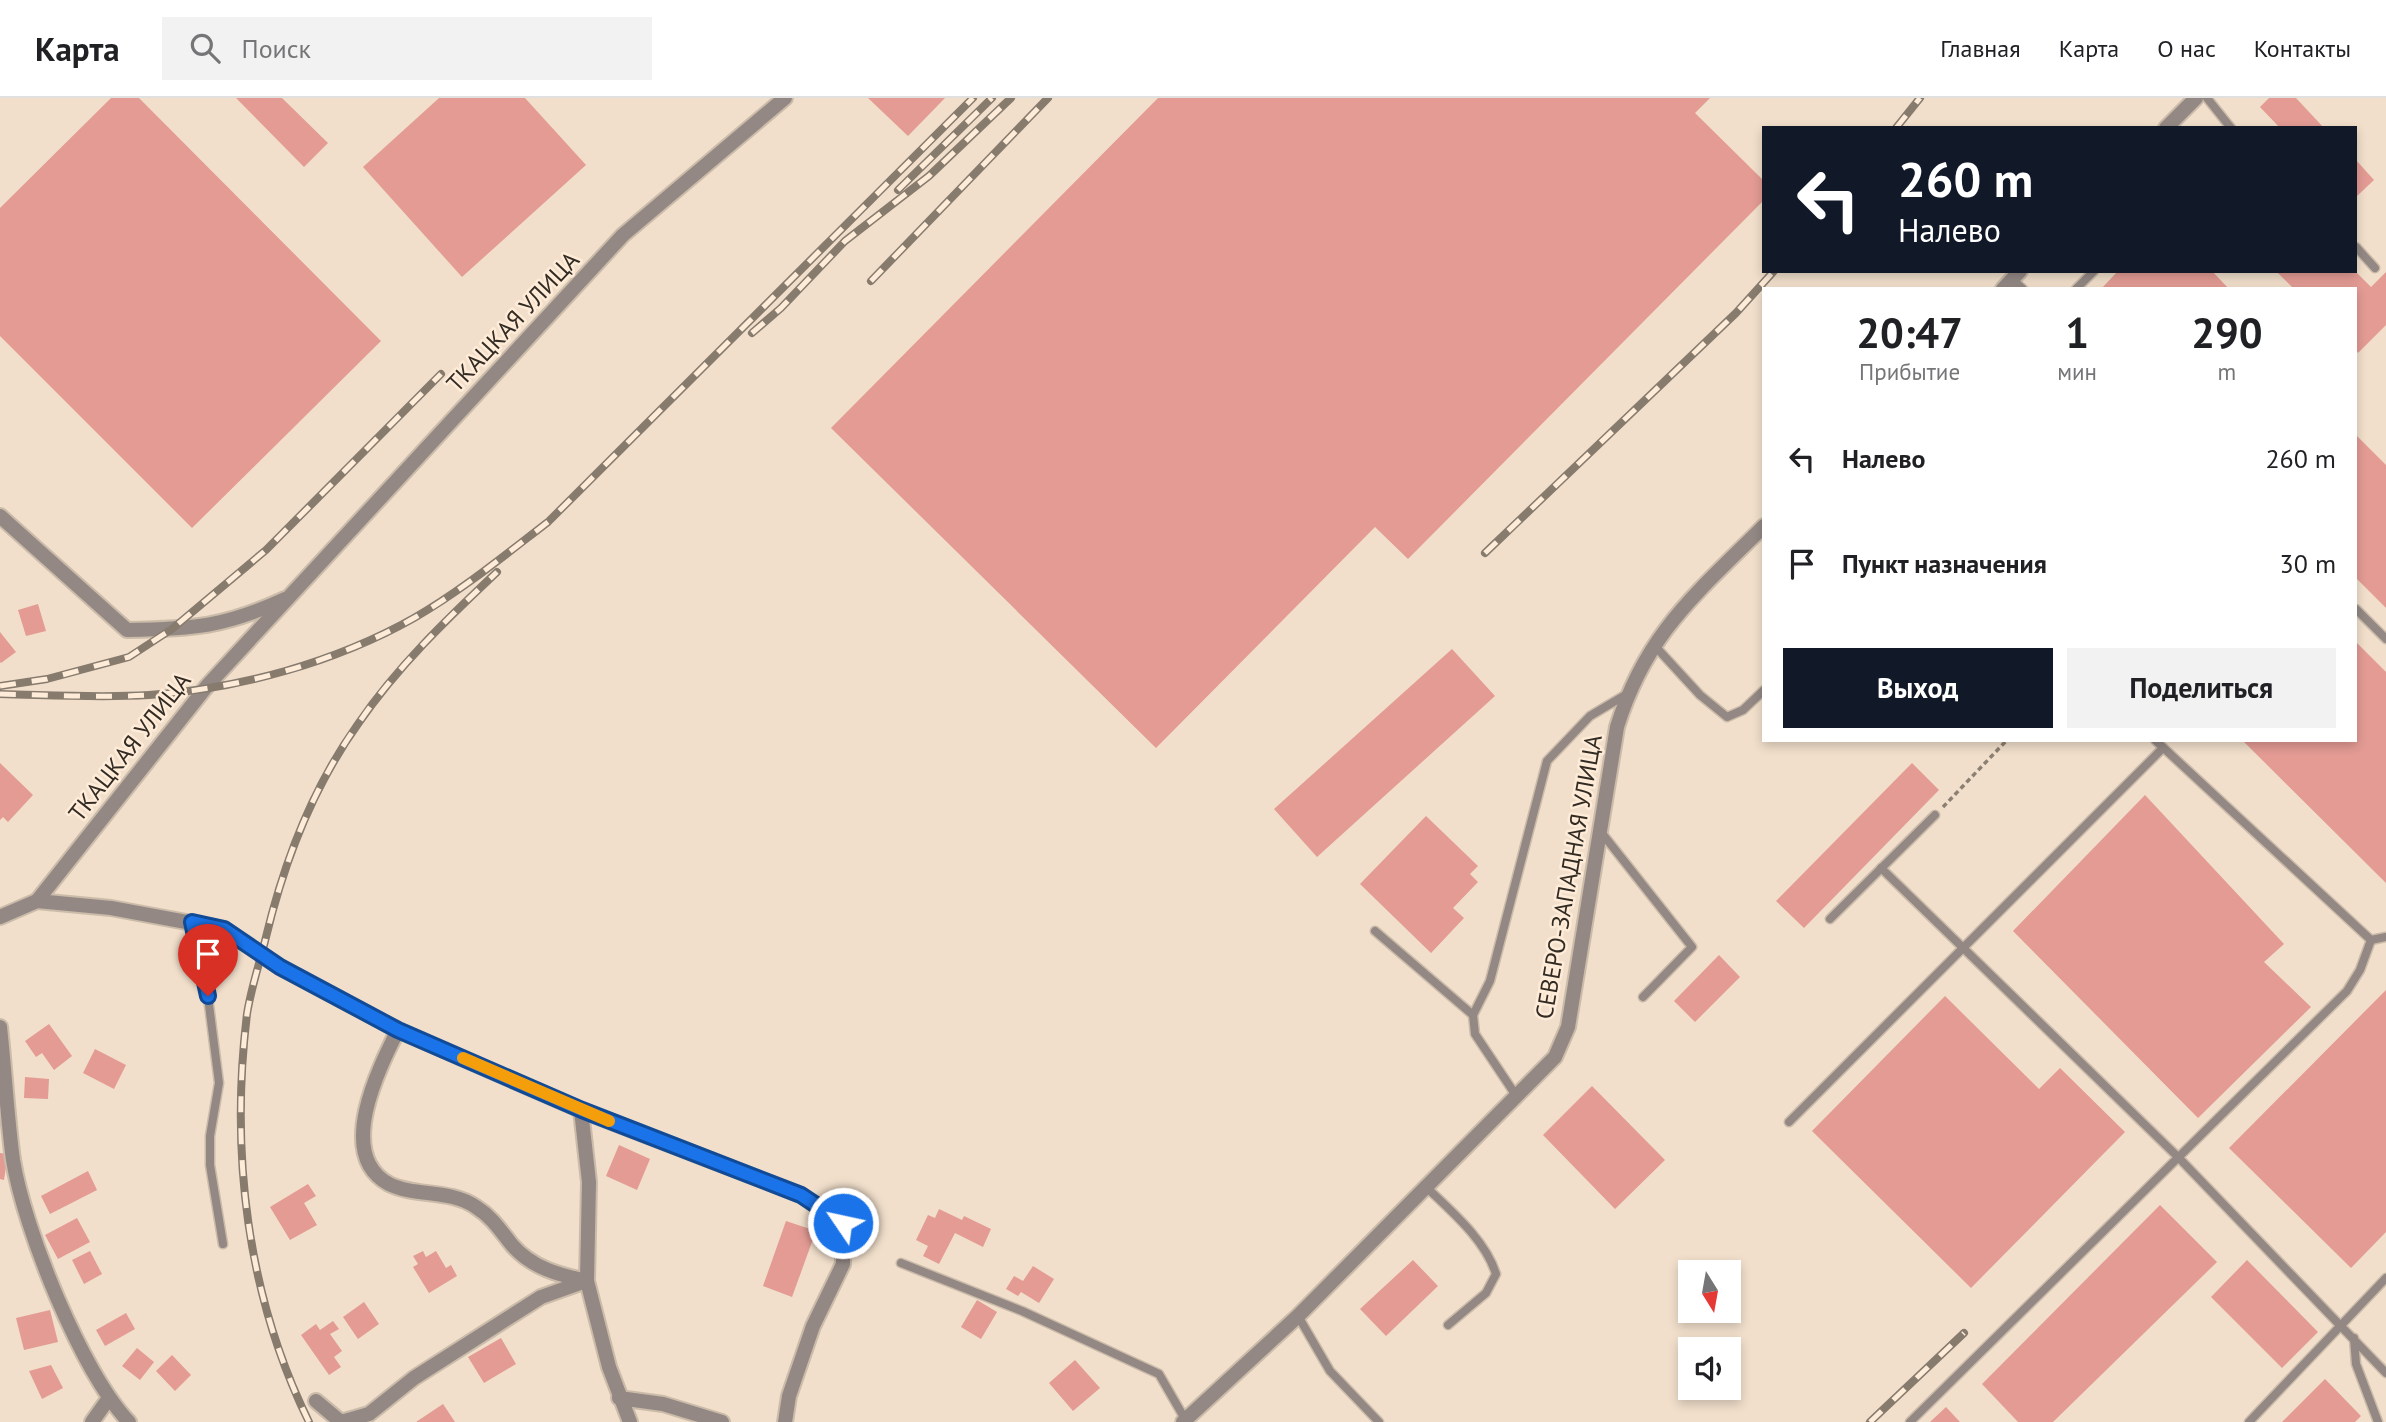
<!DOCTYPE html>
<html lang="ru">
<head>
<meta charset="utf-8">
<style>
  body { margin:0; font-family:"PT Sans",sans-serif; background:#f2f2f2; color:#202124; height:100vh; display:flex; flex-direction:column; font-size:26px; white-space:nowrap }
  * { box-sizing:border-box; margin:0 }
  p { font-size:23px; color:#757577 }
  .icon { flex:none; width:38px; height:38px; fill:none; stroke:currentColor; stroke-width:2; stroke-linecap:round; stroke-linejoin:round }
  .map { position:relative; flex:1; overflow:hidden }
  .panel { position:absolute; left:1762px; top:189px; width:595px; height:455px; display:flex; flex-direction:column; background:#fff; border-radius:0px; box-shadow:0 4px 10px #0003 }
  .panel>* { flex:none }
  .top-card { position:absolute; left:1762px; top:28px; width:595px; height:147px; border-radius:0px; box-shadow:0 4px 10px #0003; background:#111827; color:#fff; overflow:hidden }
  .needle { width:46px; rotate:169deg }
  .controls { position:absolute; left:1678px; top:1162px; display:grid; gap:14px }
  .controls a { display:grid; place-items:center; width:63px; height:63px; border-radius:0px; background:#fff; box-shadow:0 4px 10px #0003; font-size:35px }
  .pin { position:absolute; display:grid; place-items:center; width:60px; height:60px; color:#fff; margin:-72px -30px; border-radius:50% 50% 50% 0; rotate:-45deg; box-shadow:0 0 7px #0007 }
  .pin .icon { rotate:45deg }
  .me { position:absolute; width:77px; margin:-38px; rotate:304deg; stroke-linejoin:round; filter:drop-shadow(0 0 5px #0008) }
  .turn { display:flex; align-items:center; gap:24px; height:147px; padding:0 21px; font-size:32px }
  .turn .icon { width:91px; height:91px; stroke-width:2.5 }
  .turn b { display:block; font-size:49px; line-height:60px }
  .eta { display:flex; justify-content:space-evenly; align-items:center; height:119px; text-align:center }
  .eta b { font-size:42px; font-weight:800; line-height:49px }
  .primary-button { display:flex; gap:14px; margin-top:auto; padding:14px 21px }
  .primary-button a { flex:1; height:80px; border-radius:0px; background:#111827; color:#fff; font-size:28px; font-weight:800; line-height:80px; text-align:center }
  .primary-button a+a { background:#f2f2f2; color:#202124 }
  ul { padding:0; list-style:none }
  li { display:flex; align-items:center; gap:21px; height:105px; padding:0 21px }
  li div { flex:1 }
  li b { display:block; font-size:26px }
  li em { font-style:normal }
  header { display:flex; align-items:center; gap:42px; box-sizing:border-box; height:98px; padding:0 35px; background:#fff; border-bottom:2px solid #e0e0e0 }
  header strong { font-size:33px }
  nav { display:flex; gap:38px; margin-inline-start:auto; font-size:24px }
  .search { width:490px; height:63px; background:#f2f2f2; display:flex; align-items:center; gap:18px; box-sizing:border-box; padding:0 24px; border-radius:0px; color:#757577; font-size:26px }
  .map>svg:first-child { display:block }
  .building { fill:#e39b94 }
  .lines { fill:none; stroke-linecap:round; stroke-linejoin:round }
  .lane-casing { stroke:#cbbba9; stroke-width:11 }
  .street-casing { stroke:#cbbba9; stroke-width:18 }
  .path { stroke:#8c8072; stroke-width:3.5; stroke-dasharray:5 3.5; stroke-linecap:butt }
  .lane { stroke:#938884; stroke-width:8 }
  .street { stroke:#938884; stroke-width:14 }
  .rail-casing { stroke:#877b6e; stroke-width:8 }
  .rail { stroke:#feecd8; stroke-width:5; stroke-dasharray:16; stroke-linecap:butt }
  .route-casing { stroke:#114b97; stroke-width:18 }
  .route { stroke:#1a73e8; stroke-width:12 }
  .slow { stroke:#f59e0b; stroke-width:12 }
  .labels { text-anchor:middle; stroke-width:5; stroke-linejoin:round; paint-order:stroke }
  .street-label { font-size:24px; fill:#322b23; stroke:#feecd8 }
</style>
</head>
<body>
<header>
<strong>Карта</strong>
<div class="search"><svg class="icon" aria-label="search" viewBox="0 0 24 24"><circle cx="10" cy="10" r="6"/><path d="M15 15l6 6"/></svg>Поиск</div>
<nav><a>Главная</a><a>Карта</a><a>О нас</a><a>Контакты</a></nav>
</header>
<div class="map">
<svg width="2386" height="1324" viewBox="0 0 2386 1324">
  <rect width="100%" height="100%" fill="#f1dfcb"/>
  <g class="building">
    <polygon points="111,0 139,0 381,243 192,430 0,238 0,110"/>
    <polygon points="236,0 282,0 328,45 304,69"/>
    <polygon points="439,0 525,0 586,67 462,179 363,69"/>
    <polygon points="868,0 945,0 908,38"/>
    <polygon points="1158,0 1710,0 1695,15 1764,83 1764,102 1408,461 1375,429 1156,650 831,330"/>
    <polygon points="2269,0 2296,0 2324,30 2280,30 2260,9"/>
    <polygon points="2356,62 2374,82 2356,99"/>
    <polygon points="2118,173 2212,173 2229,191 2101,191"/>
    <polygon points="2276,173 2355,173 2371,189 2386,174 2386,227 2358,255 2356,252 2356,191 2294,191"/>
    <polygon points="2356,337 2386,367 2386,510 2356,480"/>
    <polygon points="38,506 46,533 26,538 18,512"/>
    <polygon points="0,534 16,554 1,565 0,564"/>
    <polygon points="2356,544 2386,574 2386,785 2242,642 2356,642"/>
    <polygon points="1452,551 1495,598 1317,759 1274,711"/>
    <polygon points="0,665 33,697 8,724 3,719 0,722"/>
    <polygon points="1912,665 1939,692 1804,830 1776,803"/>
    <polygon points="2145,697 2284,846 2264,864 2311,909 2198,1020 2013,833"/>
    <polygon points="1426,718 1478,768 1470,776 1478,784 1453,810 1464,820 1431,855 1360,786"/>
    <polygon points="1719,857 1740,879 1695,924 1674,903"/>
    <polygon points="2386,892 2386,1134 2351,1170 2229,1050"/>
    <polygon points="1945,898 2039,991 2060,970 2125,1034 1971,1190 1812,1033"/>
    <polygon points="49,926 72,958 54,972 42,955 36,959 25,943"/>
    <polygon points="95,951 126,967 114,991 83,975"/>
    <polygon points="25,979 49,981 48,1001 24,1000"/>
    <polygon points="1592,988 1665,1062 1615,1111 1543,1037"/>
    <polygon points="619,1047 650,1061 637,1092 606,1078"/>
    <polygon points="0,1055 8,1056 4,1082 0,1081"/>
    <polygon points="88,1073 97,1092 50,1116 41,1098"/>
    <polygon points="308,1086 316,1098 304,1105 317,1127 290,1142 270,1109"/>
    <polygon points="2160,1107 2217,1164 2053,1324 2018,1324 1982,1286"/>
    <polygon points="939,1111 962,1122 964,1118 991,1131 983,1149 955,1135 939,1166 923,1158 928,1148 916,1142 928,1117 935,1120"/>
    <polygon points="77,1120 90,1144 58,1161 45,1137"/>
    <polygon points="786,1123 816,1133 792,1199 763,1188"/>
    <polygon points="90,1153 102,1176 84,1186 72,1162"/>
    <polygon points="423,1153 426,1159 436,1153 446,1170 451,1167 457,1178 429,1195 413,1169 418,1166 413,1158"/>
    <polygon points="1413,1162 1438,1188 1386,1238 1360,1211"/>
    <polygon points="2247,1162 2318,1234 2282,1270 2211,1199"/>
    <polygon points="1033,1168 1054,1181 1039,1205 1021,1194 1018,1198 1006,1191 1014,1178 1023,1183"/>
    <polygon points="977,1202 997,1214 981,1241 961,1229"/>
    <polygon points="364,1204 379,1226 358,1241 343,1219"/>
    <polygon points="50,1212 58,1244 24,1252 16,1220"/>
    <polygon points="126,1215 135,1231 105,1248 96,1232"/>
    <polygon points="333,1223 339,1231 330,1236 342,1253 334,1259 341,1269 329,1277 301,1237 316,1226 320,1232"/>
    <polygon points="501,1240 516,1266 484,1285 468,1259"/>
    <polygon points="137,1250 154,1264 140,1282 122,1268"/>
    <polygon points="172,1257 191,1277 175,1293 156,1273"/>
    <polygon points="1075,1262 1100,1290 1073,1313 1049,1285"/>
    <polygon points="51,1267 63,1290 42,1301 29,1273"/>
    <polygon points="2325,1281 2361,1318 2355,1324 2282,1324"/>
    <polygon points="443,1306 455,1324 416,1324"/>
    <polygon points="1946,1309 1960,1324 1930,1324"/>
  </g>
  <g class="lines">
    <defs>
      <g id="lane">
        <polyline points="2207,0 2231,30"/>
        <polyline points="2356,149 2375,170"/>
        <polyline points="2012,181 2023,191"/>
        <polyline points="2076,191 2094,173"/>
        <polyline points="2356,511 2386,541"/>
        <polyline points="1654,547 1700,597 1727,619 1743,612 1764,592"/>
        <polyline points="2155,642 2371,842 2386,839"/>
        <polyline points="1601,734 1692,849 1643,899"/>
        <polyline points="1881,770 2178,1059 2386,1275"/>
        <polyline points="1830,821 1935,717"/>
        <polyline points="192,824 208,899 219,985 210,1038 210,1067 223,1146"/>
        <polyline points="1375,833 1473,917"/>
        <polyline points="1515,996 1475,936 1473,917 1490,883 1547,663 1590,618 1627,596"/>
        <polyline points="1789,1024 2163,650"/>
        <path d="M1424,1087C1450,1112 1485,1141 1496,1176L1486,1195L1448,1227"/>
        <polyline points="901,1165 1022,1213 1159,1276 1185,1321"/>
        <polyline points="1298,1218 1330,1273 1379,1324"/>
        <polyline points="2354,1240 2356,1266 2378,1324"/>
        <polyline points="1910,1324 2347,893 2360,872 2371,842"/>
        <polyline points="2249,1324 2386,1180"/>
      </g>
      <g id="street">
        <polyline points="2166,30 2196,0"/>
        <polyline points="2003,191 2020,173"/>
        <path d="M0,418L127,532C194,531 224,529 285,501"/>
        <polyline points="37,803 207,588 623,137 785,0"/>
        <polyline points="0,819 37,803 111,810 224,831 280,869 398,932 581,1012 801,1097 843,1125 843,1166 813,1228 789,1298 785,1324"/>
        <path d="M0,929C5,974 7,1018 13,1062C24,1131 82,1275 129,1324"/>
        <path d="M398,932C379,970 335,1057 389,1086C415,1099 450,1091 476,1109C492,1119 500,1132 512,1147C532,1170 559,1177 587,1183"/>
        <polyline points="581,1012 589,1084 587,1183 609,1269 630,1324"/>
        <polyline points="619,1300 663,1306 722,1324"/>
        <polyline points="316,1303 341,1324"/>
        <polyline points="92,1324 109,1300"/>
        <polyline points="341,1324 369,1316 414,1280 541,1199 586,1183"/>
        <path d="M1183,1324L1298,1218L1555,959L1568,929L1617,629C1646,535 1697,495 1764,428"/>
      </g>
    </defs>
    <use href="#lane" class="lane-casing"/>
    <use href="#street" class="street-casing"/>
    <polyline class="path" points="1943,709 2007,642"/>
    <use href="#lane" class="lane"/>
    <use href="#street" class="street"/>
    <defs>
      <g id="rail">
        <polyline points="1896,30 1920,0"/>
        <polyline points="898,92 992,0"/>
        <polyline points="871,183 1048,0"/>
        <polyline points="752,235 781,210 845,143 929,78 1011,0"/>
        <polyline points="1485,455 1736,215 1774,173"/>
        <polyline points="0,588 47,581 129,559 172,531 266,452 441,276"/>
        <path d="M0,596C49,597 100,600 149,597C239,591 336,564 414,520C461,493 505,457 548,424L973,0"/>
        <path d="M309,1324C247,1198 230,1055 247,916C251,890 260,864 266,839C284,764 313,689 358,626C397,569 447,521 497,474"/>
        <polyline points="1870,1324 1964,1235"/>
      </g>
    </defs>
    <use href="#rail" class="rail-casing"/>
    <use href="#rail" class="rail"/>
  </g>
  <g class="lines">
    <defs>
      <polyline id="route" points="208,898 192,824 224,831 280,869 398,932 582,1012 801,1097 843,1125"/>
    </defs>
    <use href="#route" class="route-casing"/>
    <use href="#route" class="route"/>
    <polyline class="slow" points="463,960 609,1023"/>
  </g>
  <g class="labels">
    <g class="street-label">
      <text transform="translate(513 224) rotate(-47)" y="8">ТКАЦКАЯ УЛИЦА</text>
      <text transform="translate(130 649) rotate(-52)" y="8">ТКАЦКАЯ УЛИЦА</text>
      <text transform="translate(1569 779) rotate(-80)" y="8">СЕВЕРО-ЗАПАДНАЯ УЛИЦА</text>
    </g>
  </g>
</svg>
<div class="controls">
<a><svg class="needle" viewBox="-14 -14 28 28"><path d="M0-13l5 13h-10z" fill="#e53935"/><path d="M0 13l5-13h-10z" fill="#757577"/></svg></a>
<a><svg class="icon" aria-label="sound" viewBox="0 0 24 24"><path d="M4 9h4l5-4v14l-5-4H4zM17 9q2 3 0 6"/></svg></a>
</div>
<div class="pin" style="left:208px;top:898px;background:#d93025"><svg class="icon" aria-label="arrive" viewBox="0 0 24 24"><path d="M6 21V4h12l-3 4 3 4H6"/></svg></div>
<svg class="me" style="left:843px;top:1125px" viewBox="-20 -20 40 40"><circle r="17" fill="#1a73e8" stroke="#fff" stroke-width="3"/><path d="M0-11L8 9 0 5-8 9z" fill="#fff"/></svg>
<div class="top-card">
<div class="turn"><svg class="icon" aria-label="left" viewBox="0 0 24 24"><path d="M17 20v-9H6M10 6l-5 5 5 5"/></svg><div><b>260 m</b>Налево</div></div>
</div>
<section class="panel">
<div class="eta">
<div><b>20:47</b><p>Прибытие</p></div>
<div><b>1</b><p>мин</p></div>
<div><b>290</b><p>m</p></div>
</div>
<ul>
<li><svg class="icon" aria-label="left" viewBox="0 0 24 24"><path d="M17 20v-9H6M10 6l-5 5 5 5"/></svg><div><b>Налево</b></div><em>260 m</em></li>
<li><svg class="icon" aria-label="arrive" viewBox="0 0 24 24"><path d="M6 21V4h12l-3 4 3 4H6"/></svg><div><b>Пункт назначения</b></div><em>30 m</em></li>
</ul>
<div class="primary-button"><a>Выход</a><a>Поделиться</a></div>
</section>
</div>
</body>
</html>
